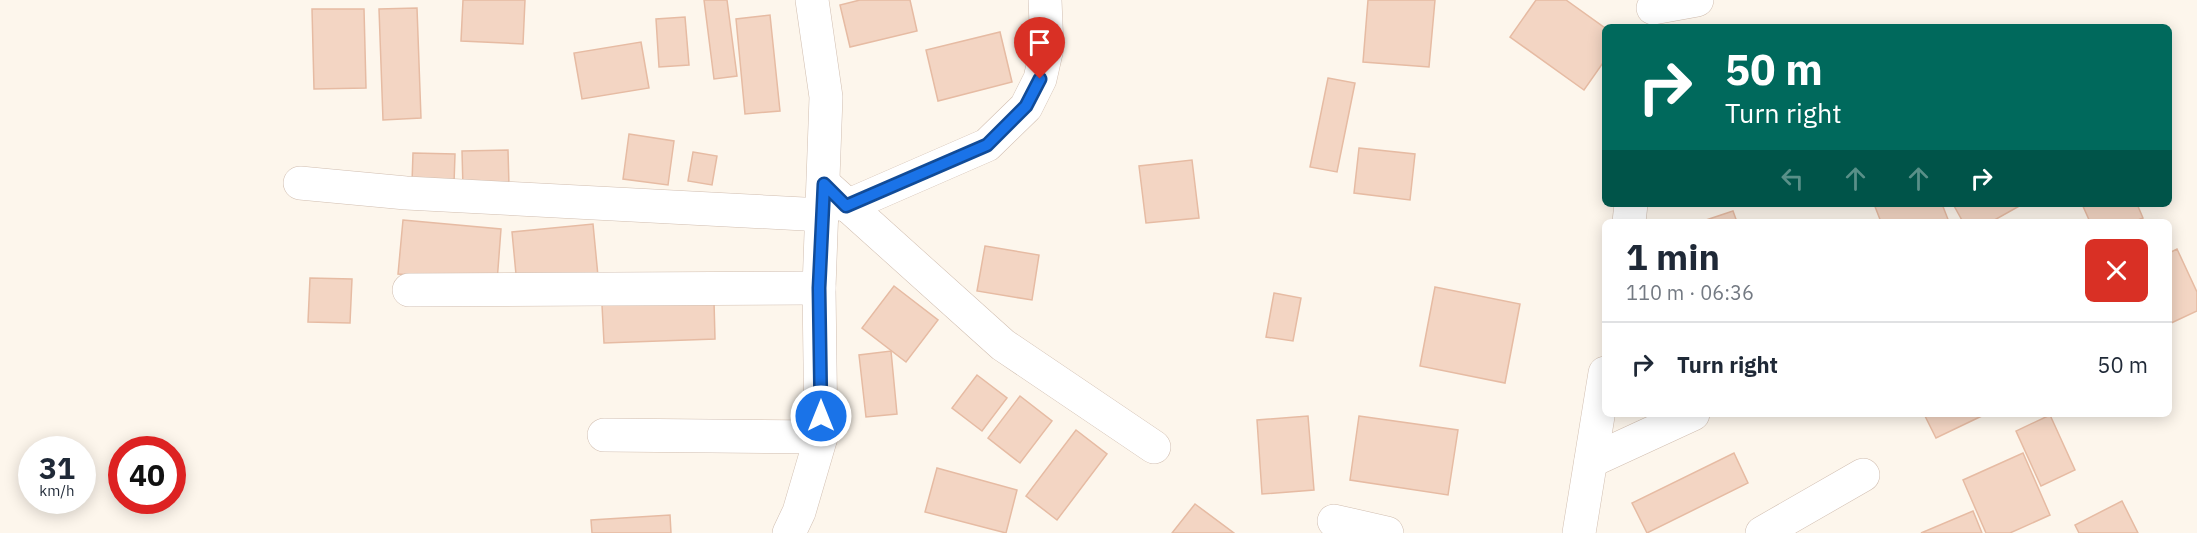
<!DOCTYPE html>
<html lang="en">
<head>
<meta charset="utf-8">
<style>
  body { margin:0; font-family:"IBM Plex Sans",sans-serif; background:#f6f6f7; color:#1f2937; height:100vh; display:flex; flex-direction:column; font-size:22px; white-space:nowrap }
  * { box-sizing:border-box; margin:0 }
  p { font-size:20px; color:#747a83 }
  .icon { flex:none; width:33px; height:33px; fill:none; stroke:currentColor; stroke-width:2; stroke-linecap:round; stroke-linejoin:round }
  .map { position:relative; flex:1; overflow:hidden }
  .side { position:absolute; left:1602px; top:219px; width:570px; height:198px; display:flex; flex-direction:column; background:#fff; border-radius:9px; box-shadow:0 3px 15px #0003 }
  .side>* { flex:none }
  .hud { position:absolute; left:1602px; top:24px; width:570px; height:183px; border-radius:9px; box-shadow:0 3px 15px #0003; background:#00695c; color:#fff; overflow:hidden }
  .speed { position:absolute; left:18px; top:436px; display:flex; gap:12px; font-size:30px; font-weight:700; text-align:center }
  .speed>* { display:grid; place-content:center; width:78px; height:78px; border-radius:50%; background:#fff; box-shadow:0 3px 15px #0003; line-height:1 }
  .speed small { font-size:15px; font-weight:400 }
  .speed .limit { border:9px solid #d22; background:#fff; color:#111 }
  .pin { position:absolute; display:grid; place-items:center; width:51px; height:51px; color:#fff; margin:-62px -26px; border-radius:50% 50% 50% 0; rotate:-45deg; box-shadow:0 0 6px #0007 }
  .pin .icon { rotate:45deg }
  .me { position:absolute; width:66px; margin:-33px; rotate:0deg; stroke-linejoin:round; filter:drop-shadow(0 0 4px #0008) }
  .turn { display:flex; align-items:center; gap:21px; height:126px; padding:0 24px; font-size:27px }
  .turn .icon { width:78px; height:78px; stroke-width:2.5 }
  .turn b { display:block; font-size:42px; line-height:51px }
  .lanes { display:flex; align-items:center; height:57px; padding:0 24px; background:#0003; justify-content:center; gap:30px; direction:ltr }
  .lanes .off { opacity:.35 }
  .round { display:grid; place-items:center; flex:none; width:63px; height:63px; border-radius:9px; background:#f6f6f7 }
  .headline { display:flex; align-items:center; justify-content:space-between; height:102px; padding:0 24px }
  h1 { font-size:36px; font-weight:700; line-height:45px }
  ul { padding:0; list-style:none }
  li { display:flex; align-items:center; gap:18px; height:84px; padding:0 24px; border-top:2px solid #e0e1e3 }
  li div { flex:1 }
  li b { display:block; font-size:22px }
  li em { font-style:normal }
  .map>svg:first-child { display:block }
  .building { fill:#f3d5c3; stroke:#e6bba3; stroke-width:1.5 }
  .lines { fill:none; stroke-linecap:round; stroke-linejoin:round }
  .minor-casing { stroke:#d1beb0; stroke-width:34 }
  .tertiary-casing { stroke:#d1beb0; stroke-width:34 }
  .minor { stroke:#fff; stroke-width:33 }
  .tertiary { stroke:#fff; stroke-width:33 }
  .route-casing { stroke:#114b97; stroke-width:15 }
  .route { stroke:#1a73e8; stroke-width:10 }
</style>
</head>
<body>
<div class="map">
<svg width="2197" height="533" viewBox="0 0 2197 533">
  <rect width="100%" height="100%" fill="#fdf6ec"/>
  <g class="building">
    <polygon points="463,0 525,0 523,44 461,41"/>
    <polygon points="704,0 727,0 737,76 714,79"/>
    <polygon points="860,0 910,0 917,31 850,47 840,5"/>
    <polygon points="1368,0 1435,0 1429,67 1363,62"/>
    <polygon points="1536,0 1566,0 1605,28 1605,60 1584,90 1510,37"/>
    <polygon points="417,8 421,118 383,120 379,9"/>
    <polygon points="312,9 364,9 366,88 314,89"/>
    <polygon points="770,15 780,111 745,114 736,19"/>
    <polygon points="685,17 689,65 659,67 656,19"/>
    <polygon points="1000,32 1012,82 938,101 926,50"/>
    <polygon points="641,42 649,88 582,99 574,53"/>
    <polygon points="1328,78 1355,83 1337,172 1310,167"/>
    <polygon points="629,134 674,141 668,185 623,179"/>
    <polygon points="1359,148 1415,154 1410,200 1354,193"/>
    <polygon points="508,150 509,186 463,188 462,151"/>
    <polygon points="693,152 717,156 712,185 688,181"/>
    <polygon points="413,153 455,154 454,184 412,183"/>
    <polygon points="1192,160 1199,218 1146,223 1139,166"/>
    <polygon points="1874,204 1942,204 1949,222 1881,222"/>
    <polygon points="1953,204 2023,204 1991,222 1963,222"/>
    <polygon points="2082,204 2137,204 2143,218 2133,222 2090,222"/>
    <polygon points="1733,211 1737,222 1700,222"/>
    <polygon points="403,220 501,229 497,282 398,274"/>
    <polygon points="593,224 598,276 517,285 512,232"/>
    <polygon points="985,246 1039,255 1032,300 977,291"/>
    <polygon points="2177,249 2197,292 2197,311 2169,324 2169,253"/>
    <polygon points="310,278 352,279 350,323 308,322"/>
    <polygon points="894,286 938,320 906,362 862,328"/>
    <polygon points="1435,287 1520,304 1505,383 1420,366"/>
    <polygon points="1274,293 1301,298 1293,341 1266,337"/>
    <polygon points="714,301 715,339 604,343 602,305"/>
    <polygon points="891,351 897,414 866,417 859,355"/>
    <polygon points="977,375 1007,398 982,431 952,408"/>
    <polygon points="1020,396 1052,421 1020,463 988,438"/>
    <polygon points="1924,414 1986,414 1936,438"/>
    <polygon points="2050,415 2075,470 2041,486 2016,431"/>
    <polygon points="1308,416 1314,490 1262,494 1257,420"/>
    <polygon points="1359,416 1458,430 1448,495 1350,480"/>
    <polygon points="1076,430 1107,454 1057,520 1026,496"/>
    <polygon points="1734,453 1748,483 1647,533 1632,503"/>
    <polygon points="2023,453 2050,515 2010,533 1986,533 1963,480"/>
    <polygon points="937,468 1017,490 1006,533 925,512"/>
    <polygon points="2122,501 2138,533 2079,533 2075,525"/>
    <polygon points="1195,504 1234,533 1172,533"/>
    <polygon points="1973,511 1982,533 1921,533"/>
    <polygon points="670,515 671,533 592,533 591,520"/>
  </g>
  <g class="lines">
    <defs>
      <g id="minor">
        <polyline points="1653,8 1697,0"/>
        <polyline points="300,183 406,193 823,215"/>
        <polyline points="824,184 1003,345 1154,447"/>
        <polyline points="847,206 987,145 1026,107 1040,79 1047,48 1045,0"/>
        <polyline points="1629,222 1631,204"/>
        <polyline points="409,290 819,288"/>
        <polyline points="604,435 821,437"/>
        <polyline points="1591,461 1693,414"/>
        <polyline points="1334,521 1387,533"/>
        <polyline points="1579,533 1605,373"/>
        <polyline points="1762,533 1863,475"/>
      </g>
      <polyline id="tertiary" points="789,533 799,512 821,437 819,288 826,97 812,0"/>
    </defs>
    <use href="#minor" class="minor-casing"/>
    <use href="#tertiary" class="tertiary-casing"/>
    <use href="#minor" class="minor"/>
    <use href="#tertiary" class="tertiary"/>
  </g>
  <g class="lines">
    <defs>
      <polyline id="route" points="821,416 819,288 824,184 846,206 987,145 1026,106 1040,79"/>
    </defs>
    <use href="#route" class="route-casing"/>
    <use href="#route" class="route"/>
  </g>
</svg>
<div class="speed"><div>31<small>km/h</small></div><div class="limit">40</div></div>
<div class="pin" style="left:1040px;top:79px;background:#d93025"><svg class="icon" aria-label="arrive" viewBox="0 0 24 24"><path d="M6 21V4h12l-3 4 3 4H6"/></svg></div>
<svg class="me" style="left:821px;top:416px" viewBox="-20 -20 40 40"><circle r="17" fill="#1a73e8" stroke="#fff" stroke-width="3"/><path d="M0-11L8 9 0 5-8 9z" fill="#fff"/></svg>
<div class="hud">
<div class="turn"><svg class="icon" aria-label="right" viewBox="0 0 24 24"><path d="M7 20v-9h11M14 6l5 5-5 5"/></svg><div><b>50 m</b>Turn right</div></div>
<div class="lanes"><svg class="icon off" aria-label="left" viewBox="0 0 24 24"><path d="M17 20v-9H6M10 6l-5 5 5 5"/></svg><svg class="icon off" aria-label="ahead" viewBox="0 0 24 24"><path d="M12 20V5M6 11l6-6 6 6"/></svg><svg class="icon off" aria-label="ahead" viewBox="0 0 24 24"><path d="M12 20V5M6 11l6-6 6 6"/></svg><svg class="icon" aria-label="right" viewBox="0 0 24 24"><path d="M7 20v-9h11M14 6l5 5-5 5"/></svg></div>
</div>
<section class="side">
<div class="headline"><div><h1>1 min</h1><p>110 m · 06:36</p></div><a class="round" style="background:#d93025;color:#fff"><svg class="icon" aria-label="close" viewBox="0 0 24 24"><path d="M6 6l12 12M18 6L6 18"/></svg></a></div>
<ul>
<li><svg class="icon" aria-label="right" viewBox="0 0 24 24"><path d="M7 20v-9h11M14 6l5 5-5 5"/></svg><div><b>Turn right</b></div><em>50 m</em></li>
</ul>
</section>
</div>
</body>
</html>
